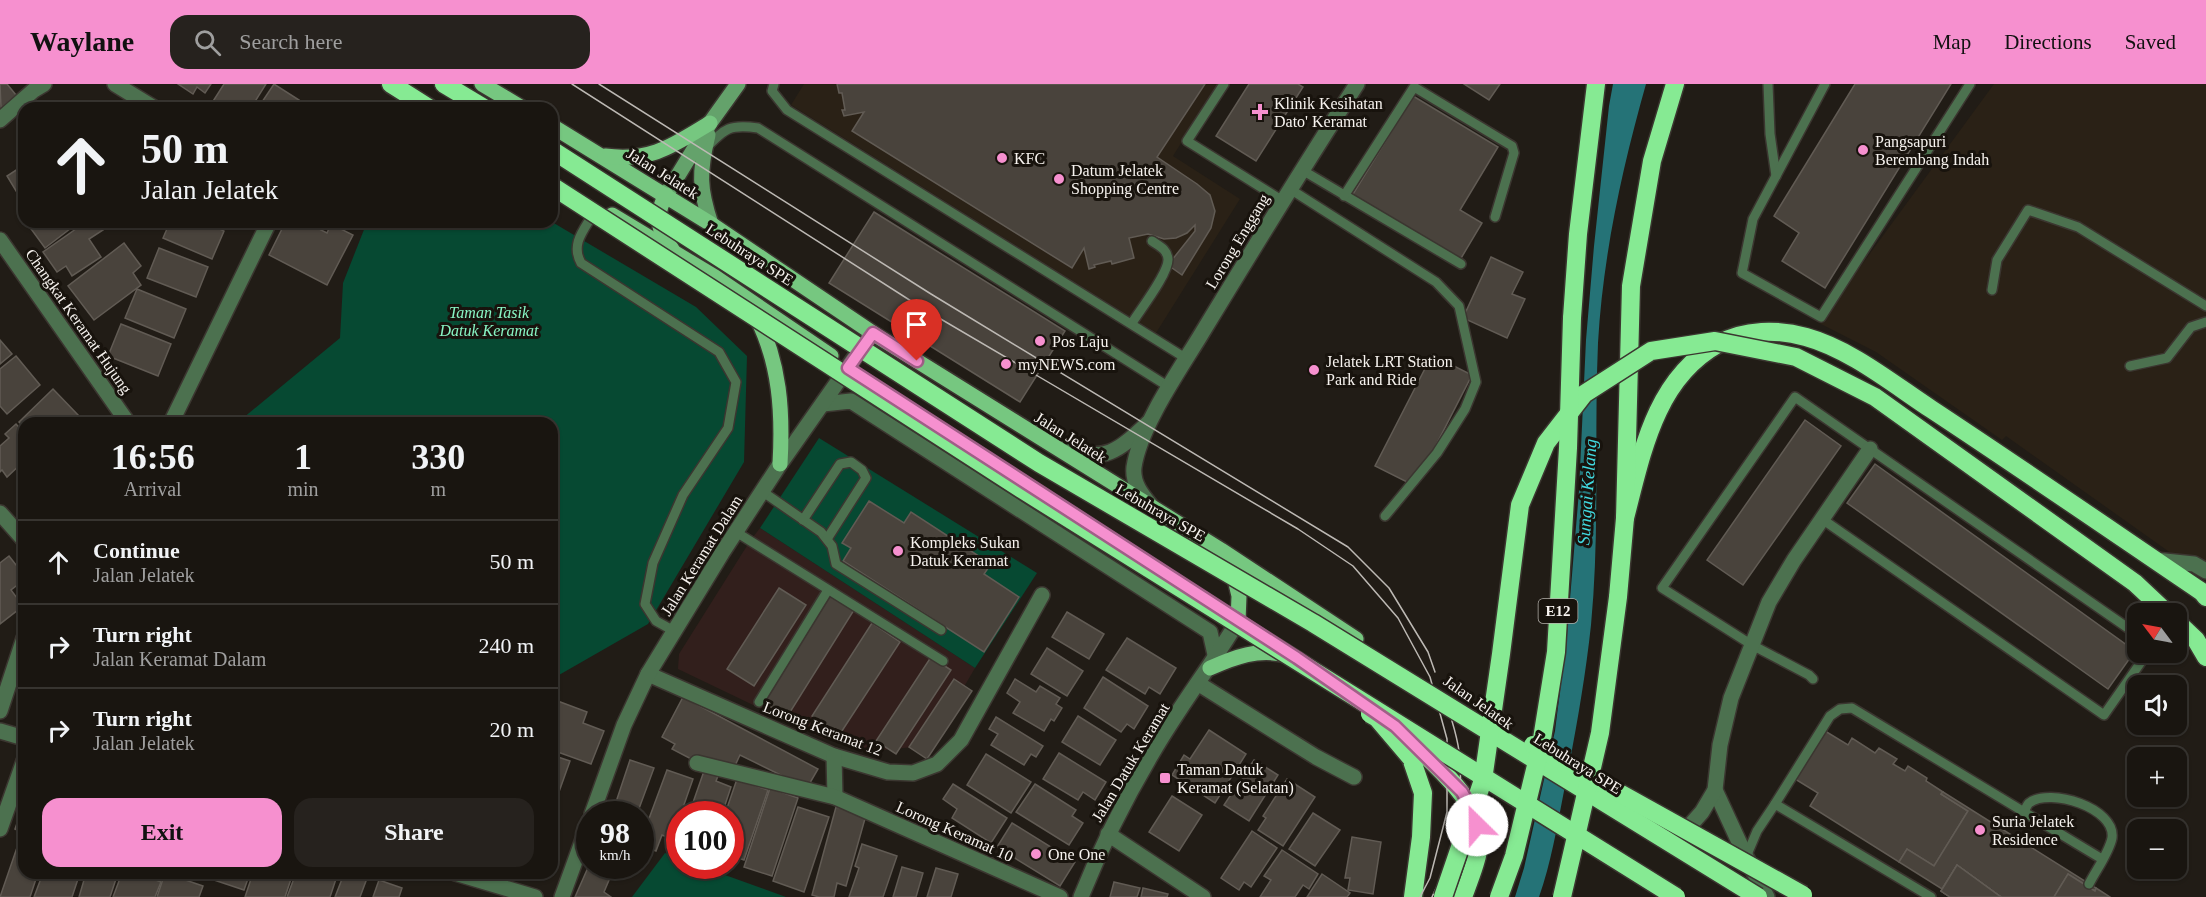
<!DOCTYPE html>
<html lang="en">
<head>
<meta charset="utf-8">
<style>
  body { margin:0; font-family:Georgia,serif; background:#26221e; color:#f1f3f6; height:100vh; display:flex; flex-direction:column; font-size:22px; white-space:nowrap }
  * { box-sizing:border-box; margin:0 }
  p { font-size:20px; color:#9f9f9f }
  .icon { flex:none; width:33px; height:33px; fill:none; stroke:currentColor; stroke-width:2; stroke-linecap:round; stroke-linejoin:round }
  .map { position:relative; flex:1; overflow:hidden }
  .sheet { position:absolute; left:18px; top:333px; width:540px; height:462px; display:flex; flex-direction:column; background:#191510; border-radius:18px; box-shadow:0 2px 4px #0004,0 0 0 2px #373430 }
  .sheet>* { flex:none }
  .guide { position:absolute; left:18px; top:18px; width:540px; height:126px; border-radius:18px; box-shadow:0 2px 4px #0004,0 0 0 2px #373430; background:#191510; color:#f1f3f6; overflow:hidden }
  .needle { width:39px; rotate:302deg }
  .buttons { position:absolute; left:2127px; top:519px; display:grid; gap:12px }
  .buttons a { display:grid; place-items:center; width:60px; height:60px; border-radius:12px; background:#191510; box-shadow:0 2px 4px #0004,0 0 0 2px #373430; font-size:30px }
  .speed { position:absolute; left:576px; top:717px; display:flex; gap:12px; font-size:30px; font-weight:700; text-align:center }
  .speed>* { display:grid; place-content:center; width:78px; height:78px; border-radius:50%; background:#191510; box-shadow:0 2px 4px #0004,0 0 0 2px #373430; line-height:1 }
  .speed small { font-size:15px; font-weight:400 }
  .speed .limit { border:9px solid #d22; background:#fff; color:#111 }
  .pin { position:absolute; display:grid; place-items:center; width:51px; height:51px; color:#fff; margin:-62px -26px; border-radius:50% 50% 50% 0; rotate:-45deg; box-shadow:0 0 6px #0007 }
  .pin .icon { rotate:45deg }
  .me { position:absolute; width:66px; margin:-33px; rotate:337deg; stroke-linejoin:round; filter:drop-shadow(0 0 4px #0008) }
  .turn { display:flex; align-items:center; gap:21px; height:126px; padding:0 24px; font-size:27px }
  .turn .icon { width:78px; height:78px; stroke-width:2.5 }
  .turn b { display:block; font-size:42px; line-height:51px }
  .eta { display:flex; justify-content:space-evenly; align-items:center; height:102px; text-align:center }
  .eta b { font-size:36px; font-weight:600; line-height:42px }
  .primary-button { display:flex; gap:12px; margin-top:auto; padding:12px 24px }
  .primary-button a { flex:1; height:69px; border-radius:18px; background:#f690cf; color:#111; font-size:24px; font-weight:600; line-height:69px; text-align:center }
  .primary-button a+a { background:#26221e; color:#f1f3f6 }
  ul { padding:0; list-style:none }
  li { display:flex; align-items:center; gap:18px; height:84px; padding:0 24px; border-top:2px solid #373430 }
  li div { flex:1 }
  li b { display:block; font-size:22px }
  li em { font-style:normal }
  header { display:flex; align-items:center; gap:36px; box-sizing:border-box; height:84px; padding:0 30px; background:#f690cf; color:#111 }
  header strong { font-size:28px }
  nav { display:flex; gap:33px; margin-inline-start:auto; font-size:21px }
  .search { width:420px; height:54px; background:#26221e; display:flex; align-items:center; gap:15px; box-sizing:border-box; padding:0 21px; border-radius:18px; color:#9f9f9f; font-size:22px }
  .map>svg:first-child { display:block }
  .built { fill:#2a2116 }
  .education { fill:#321f1c }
  .green { fill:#064932 }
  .water { fill:#257377 }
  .building { fill:#49433c; stroke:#615b54; stroke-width:1.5 }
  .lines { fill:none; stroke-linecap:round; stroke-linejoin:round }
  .service-casing { stroke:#3b3630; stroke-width:12 }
  .minor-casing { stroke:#3b3630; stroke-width:18 }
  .tertiary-casing { stroke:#3b3630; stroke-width:18 }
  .secondary-casing { stroke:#3b3630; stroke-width:18 }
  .primary-casing { stroke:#3b3630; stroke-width:18 }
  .motorway-casing { stroke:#3b3630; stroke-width:21 }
  .service { stroke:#4c714f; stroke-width:9 }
  .minor { stroke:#4c714f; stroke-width:15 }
  .tertiary { stroke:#4c714f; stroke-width:15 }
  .secondary { stroke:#64a26b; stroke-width:15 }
  .primary { stroke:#76c780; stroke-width:15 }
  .motorway { stroke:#86ea93; stroke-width:18 }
  .tram { stroke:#bdb9b4; stroke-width:1.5 }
  .motorway-bridge-casing { stroke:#3b3630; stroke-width:21; stroke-linecap:butt }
  .motorway-bridge { stroke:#86ea93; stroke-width:18 }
  .route-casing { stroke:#a05e87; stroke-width:15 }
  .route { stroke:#f690cf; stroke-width:10 }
  .poi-dot { fill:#f690cf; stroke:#18130d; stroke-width:2 }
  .labels { text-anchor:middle; stroke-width:6; stroke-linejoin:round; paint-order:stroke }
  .shield { fill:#18130d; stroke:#b4b0ab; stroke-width:1.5 }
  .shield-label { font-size:15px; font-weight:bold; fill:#f7f3ef }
  .poi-label { font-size:16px; fill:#f7f3ef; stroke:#18130d; text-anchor:start }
  .street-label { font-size:16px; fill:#f7f3ef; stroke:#18130d }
  .park-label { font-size:16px; font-style:italic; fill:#88f5c4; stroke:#18130d }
  .water-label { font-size:18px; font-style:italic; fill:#41d8df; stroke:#18130d }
</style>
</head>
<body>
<header>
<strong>Waylane</strong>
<div class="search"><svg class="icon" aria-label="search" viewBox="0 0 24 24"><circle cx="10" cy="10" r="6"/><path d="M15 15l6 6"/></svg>Search here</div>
<nav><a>Map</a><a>Directions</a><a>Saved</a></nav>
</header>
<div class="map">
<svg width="2206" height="813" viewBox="0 0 2206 813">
  <rect width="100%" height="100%" fill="#211c16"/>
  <g class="built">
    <polygon points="804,0 1218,0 1173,72 1240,115 1156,249 791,21"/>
    <polygon points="1994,0 2206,0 2206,494 2006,352 2002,356 1876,268 1819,239"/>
  </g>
  <polygon class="education" points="760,444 975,584 941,642 913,663 874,667 822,654 678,585 679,570 750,457"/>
  <g class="green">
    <polygon points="367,138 552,138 696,223 747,272 744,378 648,540 552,595 552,339 237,339 340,254 343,199"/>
    <polygon points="819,354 1037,489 975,584 760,444"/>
    <polygon points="665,769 679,774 680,782 700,782 786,813 632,813"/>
  </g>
  <path class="water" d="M1613,0H1646C1622,85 1603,171 1598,259C1594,353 1600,447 1591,541C1585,597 1575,652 1564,707C1557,743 1551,779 1539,813H1515L1524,784L1555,647L1567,551L1579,407L1586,256L1594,162L1609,22Z"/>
  <g class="building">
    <polygon points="0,0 7,0 16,11 1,24"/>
    <polygon points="178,0 211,0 205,9 197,3 193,10"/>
    <polygon points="224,0 266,0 251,24 214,24 210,22"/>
    <polygon points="274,0 299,16 293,24 258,24"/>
    <polygon points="837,0 1205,0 1157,73 1197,100 1210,111 1215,127 1211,144 1182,191 1168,181 1195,147 1195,141 1187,149 1176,154 1164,155 1148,150 1129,154 1134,174 1112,180 1111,177 1094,181 1095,183 1089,185 1084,164 1072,184 852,47 864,28 844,32 842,26 845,26 842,9 839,9"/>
    <polygon points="1249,0 1298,0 1303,3 1256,77 1216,52"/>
    <polygon points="1464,0 1500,0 1489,16"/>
    <polygon points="1855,0 1951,0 1825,204 1782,177 1799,149 1774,132"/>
    <polygon points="1413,12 1498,63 1460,126 1482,139 1457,181 1350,115"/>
    <polygon points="24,81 24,120 7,92"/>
    <polygon points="874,128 1065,247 1020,318 829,199"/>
    <polygon points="26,138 79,138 45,164"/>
    <polygon points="86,138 98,138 103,146 89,155 101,173 72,192 66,182 57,188 43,168"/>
    <polygon points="170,138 205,138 224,147 212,175 163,154"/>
    <polygon points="301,138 305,138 327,149 331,140 353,151 327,201 269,171 285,139 298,145"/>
    <polygon points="124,159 141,182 133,189 141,201 94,236 68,202"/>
    <polygon points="159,164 208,183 196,213 147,194"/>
    <polygon points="1491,173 1523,188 1512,210 1525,215 1507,254 1463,234"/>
    <polygon points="137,205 186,225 174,254 125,234"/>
    <polygon points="121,240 171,260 158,292 108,272"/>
    <polygon points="0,256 12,270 0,280"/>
    <polygon points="1432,271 1472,291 1415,402 1375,382"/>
    <polygon points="16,272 40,301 7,330 0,322 0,285"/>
    <polygon points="53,305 79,332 72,339 24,339 24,343 19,338"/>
    <polygon points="1805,336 1841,362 1743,501 1707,476"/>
    <polygon points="16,340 24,349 24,377 7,393 2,386 0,388 0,362 9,354 5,350"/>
    <polygon points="1875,380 2135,567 2108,605 1847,419"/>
    <polygon points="869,417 904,439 911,428 991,480 984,490 1019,513 984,568 843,477 851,464 842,459"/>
    <polygon points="9,472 24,491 24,496 11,506 23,522 0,540 0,479"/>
    <polygon points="779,504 806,521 754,602 727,585"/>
    <polygon points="825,507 854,526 787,633 758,615"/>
    <polygon points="1067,528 1104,550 1089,575 1052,553"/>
    <polygon points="872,539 900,558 840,650 812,632"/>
    <polygon points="1127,554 1176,584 1160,610 1149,603 1145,610 1106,586"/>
    <polygon points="1047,564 1083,587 1067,612 1031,590"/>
    <polygon points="931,573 951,586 896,670 876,657"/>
    <polygon points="1103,593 1148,622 1134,645 1127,640 1121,648 1084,624"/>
    <polygon points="954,595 972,607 927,675 909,663"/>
    <polygon points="1015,595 1036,608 1040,602 1060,614 1056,620 1062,624 1054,637 1051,635 1044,647 1013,629 1020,618 1007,609"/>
    <polygon points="683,613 818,685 807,704 740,671 733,686 697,678 672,665 675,660 662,653"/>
    <polygon points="555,616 587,628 583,639 604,647 591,680 552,666 552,624"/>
    <polygon points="1078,632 1116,656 1100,681 1062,658"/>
    <polygon points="996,633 1043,662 1036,673 1031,670 1024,681 991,661 998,650 989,645"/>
    <polygon points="1209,646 1246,670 1215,719 1172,691 1184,671 1190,675"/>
    <polygon points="1825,647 1848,661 1852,654 1875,669 1879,664 1897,675 1893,680 1905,687 1908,682 1927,694 1926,697 1943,708 1941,710 1968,727 1934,782 1907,765 1899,778 1810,722 1818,709 1795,695"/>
    <polygon points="1059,669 1106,698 1095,716 1083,708 1078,716 1043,695"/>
    <polygon points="986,670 1031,698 1011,729 967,701"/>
    <polygon points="552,671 570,677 555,719 552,718"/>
    <polygon points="630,676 654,684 637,730 612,730"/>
    <polygon points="1254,676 1278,691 1249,737 1224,721"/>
    <polygon points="667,686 693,695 672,755 662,751 656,767 640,761 640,759"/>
    <polygon points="704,687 718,692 716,697 731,703 722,730 689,730"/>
    <polygon points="737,695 768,706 744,776 730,771 730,730 725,730"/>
    <polygon points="1287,695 1315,713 1283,762 1258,746 1266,734 1263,732"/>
    <polygon points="953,700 1007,734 991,759 952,734 957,725 943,715"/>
    <polygon points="1035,700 1076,726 1072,732 1083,739 1069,761 1016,728"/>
    <polygon points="770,704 798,714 772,792 744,783"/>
    <polygon points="1943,708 2096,804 2095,807 2068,790 2054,813 2001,813 1957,781 1942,805 1899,778 1907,765 1934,782 1968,727 1941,710"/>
    <polygon points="1172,712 1202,731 1179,767 1149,748"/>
    <polygon points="24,719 24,749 15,745"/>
    <polygon points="798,723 829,733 804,808 773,797"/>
    <polygon points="836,723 866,731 846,802 837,799 834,813 819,813 812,811"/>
    <polygon points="1313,729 1340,746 1315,782 1289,765"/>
    <polygon points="1012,739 1075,778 1060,802 997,763"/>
    <polygon points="1252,747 1277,764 1251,803 1244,798 1239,806 1221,794"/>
    <polygon points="22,749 24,749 24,789 38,789 30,813 0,813"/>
    <polygon points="1352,753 1381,758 1373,810 1348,806 1350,794 1345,794"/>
    <polygon points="862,760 897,772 883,813 849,813 859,784 855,782"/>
    <polygon points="1282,766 1318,790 1309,805 1303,801 1295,813 1260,813 1271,796 1264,792"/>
    <polygon points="590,779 590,782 615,782 604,808 611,813 575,813"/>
    <polygon points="1957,781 2001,813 1950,813 1941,807"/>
    <polygon points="1957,781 2001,813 1950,813 1941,807"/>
    <polygon points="1957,781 2001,813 1950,813 1941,807"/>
    <polygon points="902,783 923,789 916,813 893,813"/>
    <polygon points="936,784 958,790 951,813 927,813"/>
    <polygon points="43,789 80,789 72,813 34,813"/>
    <polygon points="86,789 118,789 110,813 79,813"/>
    <polygon points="122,789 137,789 161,798 155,813 113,813"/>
    <polygon points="165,789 203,802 199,813 157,813"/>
    <polygon points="206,789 250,789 244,806 205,793"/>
    <polygon points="253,789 293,789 285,813 245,813"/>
    <polygon points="296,789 338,789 330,813 287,813"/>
    <polygon points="353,789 369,789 360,813 335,813 344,790 352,792"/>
    <polygon points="1322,790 1350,809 1347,813 1307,813"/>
    <polygon points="2068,790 2095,807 2096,804 2110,813 2054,813"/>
    <polygon points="379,796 402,804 399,813 373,813"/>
    <polygon points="1114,798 1140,804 1137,813 1110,813"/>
    <polygon points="1143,804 1168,810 1167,813 1141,813"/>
  </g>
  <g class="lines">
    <defs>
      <g id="service">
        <polyline points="774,0 772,7 787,26 1187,275"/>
        <polyline points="1224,0 1187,57 1283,117"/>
        <polyline points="1768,0 1770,50 1776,92"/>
        <polyline points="1825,0 1753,135 1742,189 1821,233 1970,0"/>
        <path d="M706,64C725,44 730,40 758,44L1169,303"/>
        <polyline points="1302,86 1461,180"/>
        <polyline points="1290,105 1436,198 1459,222 1476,298 1465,325 1437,369 1385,432"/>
        <polyline points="1344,112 1414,3 1512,62 1514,69 1495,133"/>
        <path d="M595,127C585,145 570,159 581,179L719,268L736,298L728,344L683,411L653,479L645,520L656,537L674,547"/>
        <polyline points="1992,206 1997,176 2028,126 2078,143 2206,222"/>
        <path d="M1132,239C1140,226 1169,189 1168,175C1167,165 1159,162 1152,157"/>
        <polyline points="2130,282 2167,274 2191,243 2206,238"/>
        <polyline points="763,408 821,448 832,462 836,480 941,546"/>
        <polyline points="1822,435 2104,631 2148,568"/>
        <polyline points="803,436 840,380 851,378 862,386 866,394 827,455"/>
        <polyline points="736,448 943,577"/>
        <polyline points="1813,595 1809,591 1752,561 1662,504 1795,313 2138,551"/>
        <polyline points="759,618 828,506"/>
        <polyline points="1775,720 1830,632 1840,625 1852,624 2102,775"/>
        <path d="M2024,727C2026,724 2027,721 2029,719C2050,703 2116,724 2112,754C2109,769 2096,786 2089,800"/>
        <polyline points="1746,773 1757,747 1775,720 1931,813"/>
      </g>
      <g id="minor">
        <polyline points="115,0 154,24"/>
        <polyline points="0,36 34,6 44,0"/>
        <polyline points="0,156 128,339"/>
        <polyline points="171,339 269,138"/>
        <path d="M1064,365C1106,379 1118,367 1148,339"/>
        <path d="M1152,423C1142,411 1132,399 1134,383C1140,342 1181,284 1202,249C1253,165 1304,82 1357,0"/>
        <polyline points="0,429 24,456"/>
        <polyline points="2155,476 2194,480 2206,487"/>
        <polyline points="648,590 834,672 888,688 913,689 937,680 961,656 1042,511"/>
        <polyline points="1199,600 1316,673 1354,693"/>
        <polyline points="0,627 24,554"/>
        <polyline points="0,647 24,654"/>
        <polyline points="834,672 835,713"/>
        <polyline points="697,679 835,713 1060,813"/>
        <polyline points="1715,706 1746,773 1767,813"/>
        <polyline points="0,745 24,677"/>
        <polyline points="1108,750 1203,813"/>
        <polyline points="1679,754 1702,728 1715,706 1720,661 1731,614 1769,518 1794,476 1870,365"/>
        <polyline points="455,789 535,813"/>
      </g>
      <g id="tertiary">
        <polyline points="823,320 851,317 1210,548 1216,575"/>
        <polyline points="592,730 624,641 648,590 722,469 780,380 872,249"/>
        <polyline points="562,813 590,736"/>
        <path d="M1081,813C1101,763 1125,715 1153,668C1179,623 1211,582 1238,537"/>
      </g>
      <g id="secondary">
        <path d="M708,51C699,88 699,104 711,140"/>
        <polyline points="666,111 710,39 738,0"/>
      </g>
      <g id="primary">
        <polyline points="482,0 522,24"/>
        <polyline points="552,42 711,140 877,252 1221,466 1356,555"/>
        <path d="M605,72C651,78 672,62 710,39"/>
        <path d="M666,111C654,132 658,147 672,165"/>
        <polyline points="612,131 715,193 831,272"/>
        <path d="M756,232C780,279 783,328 780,380"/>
        <polyline points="1233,487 1239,512 1238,537"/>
        <path d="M1210,584C1235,573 1258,564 1286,571"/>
      </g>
      <g id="motorway">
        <polyline points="391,0 429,24"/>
        <polyline points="444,0 484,24"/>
        <polyline points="1572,234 1578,150 1596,0"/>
        <path d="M1625,434C1642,369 1655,295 1718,260C1745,245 1778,245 1806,253C1850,265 1893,300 1931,325C2022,385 2112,447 2202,508L2206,513"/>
        <polyline points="1618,513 1625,434 1631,202 1652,77 1675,0"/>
        <polyline points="2176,537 2196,556 2206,573"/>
        <path d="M1395,643C1422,669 1482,715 1480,755C1478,775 1470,794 1463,813"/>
        <polyline points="1411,674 1423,709 1421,753 1413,813"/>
      </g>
    </defs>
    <use href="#service" class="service-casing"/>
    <use href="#minor" class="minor-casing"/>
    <use href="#tertiary" class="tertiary-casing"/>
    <use href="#secondary" class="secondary-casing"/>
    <use href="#primary" class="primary-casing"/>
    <use href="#motorway" class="motorway-casing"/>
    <use href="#service" class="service"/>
    <use href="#minor" class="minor"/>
    <use href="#tertiary" class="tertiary"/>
    <use href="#secondary" class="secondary"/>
    <use href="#primary" class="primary"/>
    <use href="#motorway" class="motorway"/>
    <g class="tram">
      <polyline points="572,0 922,224 1298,445 1353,482 1398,534 1430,593 1447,655 1447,728 1430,794 1420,813"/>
      <polyline points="599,0 931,210 1348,463 1389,504 1428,568 1435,588"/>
      <path d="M1432,813C1452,774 1463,718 1460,675C1458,652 1450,629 1442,608"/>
    </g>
    <defs>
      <g id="motorway-bridge">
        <polyline points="552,66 1039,379 1313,539 1758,813"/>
        <polyline points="552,102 1023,406 1676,813"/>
        <polyline points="1370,630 1377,634 1411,674"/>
        <polyline points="1533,661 1803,811"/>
        <polyline points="1443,813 1483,696 1501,570 1520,421 1546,359 1584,310 1651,267 1715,257 1796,273 1875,313 2135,499 2168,530"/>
        <polyline points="1499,813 1514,772 1541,661 1556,568 1568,364 1572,234"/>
        <polyline points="1562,813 1600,649 1618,513"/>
      </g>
    </defs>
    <use href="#motorway-bridge" class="motorway-bridge-casing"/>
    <use href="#motorway-bridge" class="motorway-bridge"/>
  </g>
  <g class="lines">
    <defs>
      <polyline id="route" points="917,277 873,249 848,284 1297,574 1395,642 1462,708 1474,729 1477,741"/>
    </defs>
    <use href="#route" class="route-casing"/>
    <use href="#route" class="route"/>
  </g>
  <g class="poi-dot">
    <path d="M1257 19h6v6h6v6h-6v6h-6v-6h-6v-6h6z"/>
    <circle cx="1863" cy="66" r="6"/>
    <circle cx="1002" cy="74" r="6"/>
    <circle cx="1059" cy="95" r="6"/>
    <circle cx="1040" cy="257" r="6"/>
    <circle cx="1006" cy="280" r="6"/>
    <circle cx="1314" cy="286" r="6"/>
    <circle cx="898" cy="467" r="6"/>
    <rect x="1159" y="688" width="12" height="12" rx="3"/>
    <circle cx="1980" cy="746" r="6"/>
    <circle cx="1036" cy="770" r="6"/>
  </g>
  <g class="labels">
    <rect class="shield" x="1538.5" y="515" width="39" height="24" rx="4.5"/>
    <g class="shield-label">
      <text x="1558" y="532">E12</text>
    </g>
    <g class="poi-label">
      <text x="1274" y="25">Klinik Kesihatan<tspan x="1274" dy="18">Dato' Keramat</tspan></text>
      <text x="1875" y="63">Pangsapuri<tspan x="1875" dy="18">Berembang Indah</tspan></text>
      <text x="1014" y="80">KFC</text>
      <text x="1071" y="92">Datum Jelatek<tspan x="1071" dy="18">Shopping Centre</tspan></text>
      <text x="1052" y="263">Pos Laju</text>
      <text x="1326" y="283">Jelatek LRT Station<tspan x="1326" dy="18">Park and Ride</tspan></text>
      <text x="1018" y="286">myNEWS.com</text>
      <text x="910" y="464">Kompleks Sukan<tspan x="910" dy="18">Datuk Keramat</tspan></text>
      <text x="1177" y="691">Taman Datuk<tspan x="1177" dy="18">Keramat (Selatan)</tspan></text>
      <text x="1992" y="743">Suria Jelatek<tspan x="1992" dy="18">Residence</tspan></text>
      <text x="1048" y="776">One One</text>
    </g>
    <g class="street-label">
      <text transform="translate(663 89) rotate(32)" y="6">Jalan Jelatek</text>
      <text transform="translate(1237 157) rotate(-59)" y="6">Lorong Enggang</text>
      <text transform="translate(750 170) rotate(33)" y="6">Lebuhraya SPE</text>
      <text transform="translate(79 237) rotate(55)" y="6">Changkat Keramat Hujung</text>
      <text transform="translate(1071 353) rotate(32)" y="6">Jalan Jelatek</text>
      <text transform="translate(1161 428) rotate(30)" y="6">Lebuhraya SPE</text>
      <text transform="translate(701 471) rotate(-58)" y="6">Jalan Keramat Dalam</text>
      <text transform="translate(1479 618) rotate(35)" y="6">Jalan Jelatek</text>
      <text transform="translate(823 644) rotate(21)" y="6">Lorong Keramat 12</text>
      <text transform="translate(1130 678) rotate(-59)" y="6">Jalan Datuk Keramat</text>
      <text transform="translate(1578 679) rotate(32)" y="6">Lebuhraya SPE</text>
      <text transform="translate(955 747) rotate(24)" y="6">Lorong Keramat 10</text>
    </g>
    <g class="park-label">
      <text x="489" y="234">Taman Tasik<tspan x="489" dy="18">Datuk Keramat</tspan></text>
    </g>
    <g class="water-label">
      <text transform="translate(1587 408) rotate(-86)" y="6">Sungai Kelang</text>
    </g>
  </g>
</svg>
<div class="buttons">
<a><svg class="needle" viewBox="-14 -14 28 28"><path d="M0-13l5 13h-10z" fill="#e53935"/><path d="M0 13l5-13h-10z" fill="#9f9f9f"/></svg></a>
<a><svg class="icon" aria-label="sound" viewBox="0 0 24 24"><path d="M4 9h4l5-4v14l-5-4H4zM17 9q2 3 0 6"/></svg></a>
<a>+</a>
<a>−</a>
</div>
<div class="speed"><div>98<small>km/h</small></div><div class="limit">100</div></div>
<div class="pin" style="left:917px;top:277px;background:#d93025"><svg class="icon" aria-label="arrive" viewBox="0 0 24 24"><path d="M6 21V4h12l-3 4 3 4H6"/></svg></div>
<svg class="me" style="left:1477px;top:741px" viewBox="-20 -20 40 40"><circle r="19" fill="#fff"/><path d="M0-13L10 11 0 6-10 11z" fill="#f690cf"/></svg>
<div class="guide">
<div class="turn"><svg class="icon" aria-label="ahead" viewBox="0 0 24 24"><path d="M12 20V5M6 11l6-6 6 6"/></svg><div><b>50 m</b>Jalan Jelatek</div></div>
</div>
<section class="sheet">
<div class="eta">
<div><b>16:56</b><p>Arrival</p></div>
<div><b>1</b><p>min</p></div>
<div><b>330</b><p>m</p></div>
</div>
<ul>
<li><svg class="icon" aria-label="ahead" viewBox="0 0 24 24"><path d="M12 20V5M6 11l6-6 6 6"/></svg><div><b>Continue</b><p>Jalan Jelatek</p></div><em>50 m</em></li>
<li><svg class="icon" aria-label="right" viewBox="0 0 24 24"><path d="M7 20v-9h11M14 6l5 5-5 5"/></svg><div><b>Turn right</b><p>Jalan Keramat Dalam</p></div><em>240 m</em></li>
<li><svg class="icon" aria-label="right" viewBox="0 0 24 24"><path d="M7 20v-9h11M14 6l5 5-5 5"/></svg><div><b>Turn right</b><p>Jalan Jelatek</p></div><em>20 m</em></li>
</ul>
<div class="primary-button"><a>Exit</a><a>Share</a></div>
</section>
</div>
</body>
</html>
